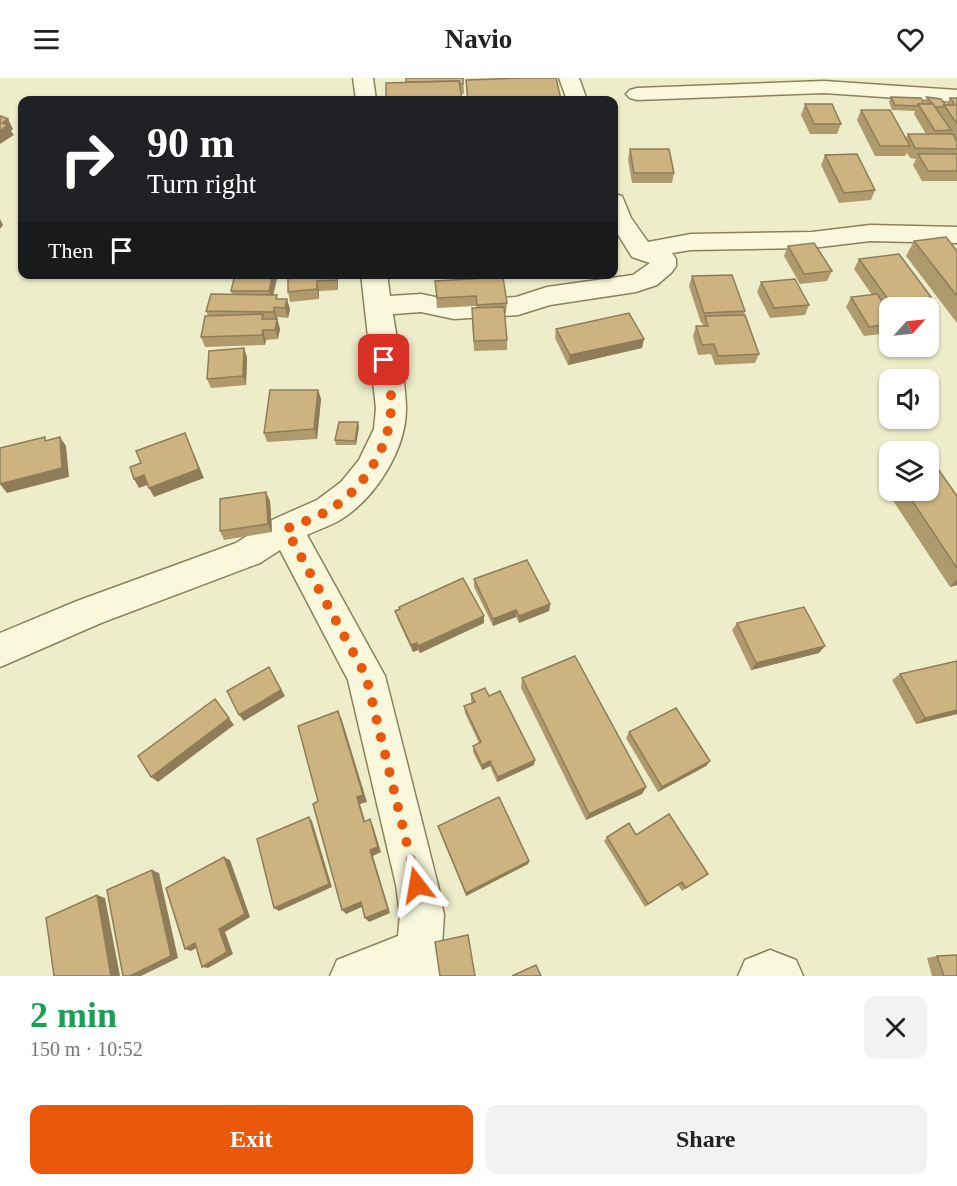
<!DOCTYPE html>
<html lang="en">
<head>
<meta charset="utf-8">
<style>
  body { margin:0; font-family:"Times New Roman",serif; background:#f2f2f2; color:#222; height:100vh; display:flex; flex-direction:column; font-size:22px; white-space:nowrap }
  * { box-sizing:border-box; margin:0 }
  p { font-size:20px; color:#767676 }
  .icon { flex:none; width:33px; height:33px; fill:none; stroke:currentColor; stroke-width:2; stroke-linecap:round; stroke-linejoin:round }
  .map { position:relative; height:898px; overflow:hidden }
  .details { display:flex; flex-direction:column; background:#fff; flex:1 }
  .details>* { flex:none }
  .hud { position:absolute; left:18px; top:18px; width:600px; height:183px; border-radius:12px; box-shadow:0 2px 4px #0004; background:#202124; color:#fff; overflow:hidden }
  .needle { width:39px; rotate:63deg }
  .buttons { position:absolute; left:879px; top:219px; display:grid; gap:12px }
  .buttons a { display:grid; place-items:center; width:60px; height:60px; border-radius:12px; background:#fff; box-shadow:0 2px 4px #0004; font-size:30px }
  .pin { position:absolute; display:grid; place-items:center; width:51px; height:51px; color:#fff; margin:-26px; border-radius:12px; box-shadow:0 3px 9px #0006 }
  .me { position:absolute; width:66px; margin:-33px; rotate:346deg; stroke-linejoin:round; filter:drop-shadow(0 0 4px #0008) }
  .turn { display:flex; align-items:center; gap:21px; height:126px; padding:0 30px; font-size:27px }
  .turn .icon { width:78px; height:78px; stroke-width:2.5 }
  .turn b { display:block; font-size:42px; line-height:51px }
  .then { display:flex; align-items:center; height:57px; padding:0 30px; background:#0003; gap:12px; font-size:22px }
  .round { display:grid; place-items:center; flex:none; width:63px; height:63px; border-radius:12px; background:#f2f2f2 }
  .head { display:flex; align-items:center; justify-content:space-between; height:102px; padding:0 30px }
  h1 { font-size:36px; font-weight:800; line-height:45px; color:#1e9e55 }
  .action { display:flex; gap:12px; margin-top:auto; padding:12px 30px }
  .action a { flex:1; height:69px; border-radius:12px; background:#ea580c; color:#fff; font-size:24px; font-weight:800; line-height:69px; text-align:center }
  .action a+a { background:#f2f2f2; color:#222 }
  header { display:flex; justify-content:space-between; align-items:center; height:78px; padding:0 30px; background:#fff; font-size:27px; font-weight:800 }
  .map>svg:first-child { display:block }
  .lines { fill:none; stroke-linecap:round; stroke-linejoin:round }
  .minor-casing { stroke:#8b815d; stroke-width:3 }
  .minor { fill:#f9f8dc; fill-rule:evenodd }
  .wall { fill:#af9a6d }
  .shaded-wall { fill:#8f7d59 }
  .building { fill:#ccb37f; stroke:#8f7d59; stroke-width:1.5 }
  .route { stroke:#ea580c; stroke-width:10; stroke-dasharray:0 18 }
</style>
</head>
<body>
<header><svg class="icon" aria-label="menu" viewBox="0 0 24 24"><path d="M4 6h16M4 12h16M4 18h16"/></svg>Navio<svg class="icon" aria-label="heart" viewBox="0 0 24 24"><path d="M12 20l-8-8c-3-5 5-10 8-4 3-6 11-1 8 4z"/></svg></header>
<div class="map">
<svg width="957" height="898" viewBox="0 0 957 898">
  <rect width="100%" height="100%" fill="#eeedc9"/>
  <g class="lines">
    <defs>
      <g id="minor">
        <polygon points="353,0 373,0 376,22 356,22"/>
        <polygon points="559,0 579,0 587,22 567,22"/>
        <polygon points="824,3 957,12 957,24 824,15 637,22 630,20 626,16 630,12 637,10"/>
        <path d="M614,116L622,118L631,140L648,164L691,156L812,154L870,147L957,149V165L870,163L812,170L691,172L672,175L676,181V188L672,194L657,207L636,214L550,227L518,237L454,241L421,234L393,236C397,266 406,302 406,331C406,372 375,421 340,442C330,448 317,452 307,457L385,598L438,807L444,837L440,898H330L337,882L398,858L400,837L396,807L348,602L280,472L260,485L101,545L0,589V555L77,523L236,465L274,441L317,422L341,404L359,382L374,351L376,330L361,196H387L390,218L421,216L454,223L516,219L547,209L633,197L650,185L632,179L614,150Z"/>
        <polygon points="770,872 796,882 803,898 738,898 745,882"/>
      </g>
    </defs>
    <use href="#minor" class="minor-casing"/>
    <use href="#minor" class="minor"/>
  </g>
  <g class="wall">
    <polygon points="463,0 464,16 406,4"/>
    <polygon points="466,2 561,21 561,22 467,22"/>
    <polygon points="891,19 924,26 926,26 924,24 927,19 946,27 950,20 957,20 957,103 922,103 913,87 916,81 910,80 907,75 905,78 875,78 857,42 861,32 906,60 908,56 926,56 914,36 915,33 892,32 889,24"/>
    <polygon points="805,26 841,46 837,56 810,56 801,37"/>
    <polygon points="630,71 674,95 672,105 632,105 628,81"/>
    <polygon points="825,77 875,112 871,122 839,125 821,87"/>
    <polygon points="914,163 957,173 957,245 906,178"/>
    <polygon points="788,168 832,193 827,203 800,206 784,178"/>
    <polygon points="859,181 931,219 925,229 890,230 890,233 889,234 890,235 890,255 864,258 846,229 851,219 872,217 854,191"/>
    <polygon points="235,196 276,196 277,200 273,217 290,231 288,240 277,239 280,251 278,261 266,262 265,267 205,269 201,259 208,238 206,233 232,216 231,213"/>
    <polygon points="338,196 338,212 319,213 319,221 290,224 288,214"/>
    <polygon points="692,198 745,233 744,237 759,276 755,285 715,287 711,276 698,277 693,258 696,248 702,248 703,245 701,245 689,208"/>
    <polygon points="435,203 507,225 506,235 505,235 507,262 507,272 474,273 472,240 476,230 476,228 437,230"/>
    <polygon points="761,204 809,227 805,237 770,240 757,214"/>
    <polygon points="556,251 642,270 568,287 555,260"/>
    <polygon points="244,270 247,280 246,307 211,310 207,301"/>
    <polygon points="318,312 321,321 317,361 267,364 264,355"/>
    <polygon points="359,349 356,367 336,367 335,362"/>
    <polygon points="890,408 890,412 928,412 957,418 957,507 950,509 886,412"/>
    <polygon points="270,423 272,454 224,462 220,453"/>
    <polygon points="474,501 550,526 549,533 519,545 516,539 493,548 474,509"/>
    <polygon points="399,529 484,538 484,545 420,575 418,572 413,574 397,540 395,533 399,531"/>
    <polygon points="737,545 819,575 751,592 732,552"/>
    <polygon points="900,596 957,636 916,646 892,602"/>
    <polygon points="522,600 646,709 642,716 586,742 521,610"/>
    <polygon points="471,616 489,618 534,687 497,704 490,688 482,692 473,674 473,668 479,665 465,635 464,628 472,625 471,623"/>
    <polygon points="629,654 710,683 706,688 658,714 626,660"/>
    <polygon points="438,748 529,783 528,786 466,818 439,752"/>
    <polygon points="636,757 708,796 682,813 678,807 645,829 604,763 607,759"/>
    <polygon points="937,878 957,898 932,898 927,880"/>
  </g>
  <g class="shaded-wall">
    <polygon points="8,41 13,51 11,53 14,57 0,66 0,53 2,45"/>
    <polygon points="0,141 3,147 0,151"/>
    <polygon points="273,196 276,196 277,200 272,223 269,213"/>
    <polygon points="336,196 338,196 338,212 337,202"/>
    <polygon points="317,203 319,213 319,221 317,211"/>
    <polygon points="287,221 290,231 288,240 285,230"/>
    <polygon points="274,229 280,251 278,261 275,252 276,244 274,234"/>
    <polygon points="263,252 266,262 265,267 262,257"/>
    <polygon points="644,261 642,270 568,287 570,277"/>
    <polygon points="244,270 247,280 246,307 243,298"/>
    <polygon points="318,312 321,321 317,361 314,351"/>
    <polygon points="358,344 359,349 356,367 355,363"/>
    <polygon points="185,355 204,400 154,419 149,410"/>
    <polygon points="60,359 66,368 69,399 7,415 0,406"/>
    <polygon points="144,397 150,406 139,410 134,401"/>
    <polygon points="266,414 270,423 272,454 268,446"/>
    <polygon points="957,501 957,507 950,509"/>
    <polygon points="550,526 549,533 519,545 519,538"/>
    <polygon points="516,532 516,539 493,548 493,541"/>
    <polygon points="484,538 484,545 420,575 418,568"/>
    <polygon points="417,565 418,572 413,574 411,567"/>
    <polygon points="825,568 819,575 751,592 756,585"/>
    <polygon points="269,589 285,618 244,643 239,637"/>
    <polygon points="215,621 234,647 158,704 151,699"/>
    <polygon points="957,632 957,636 916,646 925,640"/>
    <polygon points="338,633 342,642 367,724 360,726 367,750 364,744 357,719"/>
    <polygon points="535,682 534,687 497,704 498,699"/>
    <polygon points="490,683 490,688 482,692 482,687"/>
    <polygon points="710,683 706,688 658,714 662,709"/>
    <polygon points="646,709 642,716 586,742 589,736"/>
    <polygon points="309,739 312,743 332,809 279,833 274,830"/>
    <polygon points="370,741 373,748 381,774 373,778 390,835 369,844 365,840 370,772"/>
    <polygon points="224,779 230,782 250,839 225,854 233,876 208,890 202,889 219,851"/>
    <polygon points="529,783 528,786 466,818 466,815"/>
    <polygon points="152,792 159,795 178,880 141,898 130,898"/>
    <polygon points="97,817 105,820 120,898 111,898"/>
    <polygon points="361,824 364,828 346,836 342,832"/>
    <polygon points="195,865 201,867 191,873 185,871"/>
  </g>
  <g class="building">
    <polygon points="406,0 463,0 463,6 460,6 459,3 406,4"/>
    <polygon points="521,0 556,0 561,21 518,22 468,22 466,2"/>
    <polygon points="459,3 462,22 386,22 386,5"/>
    <polygon points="891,19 921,20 924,26 918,26 917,28 895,27"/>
    <polygon points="927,19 941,21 946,27 944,27 943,29 935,29"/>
    <polygon points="950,20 957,20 957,46 944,27 955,27"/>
    <polygon points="805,26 832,26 841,46 814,46"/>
    <polygon points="918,26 933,26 951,52 935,53"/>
    <polygon points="861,32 890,32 910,68 880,68"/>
    <polygon points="1,38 8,41 2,45 8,47 0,53 0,39"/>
    <polygon points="908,56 953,56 957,64 957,71 915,70"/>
    <polygon points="630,71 669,71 674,95 634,95"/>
    <polygon points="857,76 875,112 844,115 825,77"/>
    <polygon points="918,76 957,76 957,93 928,93"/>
    <polygon points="946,159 957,173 957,218 914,163"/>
    <polygon points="814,165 832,193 804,196 788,168"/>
    <polygon points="899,176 931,219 890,224 859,181"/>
    <polygon points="235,196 273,196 269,213 231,213"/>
    <polygon points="288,196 336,196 337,202 317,203 317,211 288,214"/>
    <polygon points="732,197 745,233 704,235 692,198"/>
    <polygon points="503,199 507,225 477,227 476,218 437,220 435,203"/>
    <polygon points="795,201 809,227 774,230 761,204"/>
    <polygon points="211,216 277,217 276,221 287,221 285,230 274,229 274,234 206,233"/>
    <polygon points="877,216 890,235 890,246 869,249 851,219"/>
    <polygon points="504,229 507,262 474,263 472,230"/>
    <polygon points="629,235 644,261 570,277 556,251"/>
    <polygon points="263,236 262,241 277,241 275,252 263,252 262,257 201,259 205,238"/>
    <polygon points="745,237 759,276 718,278 714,266 702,267 696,248 708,248 705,238"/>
    <polygon points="244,270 243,298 207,301 209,273"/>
    <polygon points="270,312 318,312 314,351 264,355"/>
    <polygon points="339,344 358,344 355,363 335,362"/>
    <polygon points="185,355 199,391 149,410 144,397 134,401 130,389 141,385 136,373"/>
    <polygon points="45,359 45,363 60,359 62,390 0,406 0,370"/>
    <polygon points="938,391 957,418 957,490 905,412 928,412 928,393"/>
    <polygon points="266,414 268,446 220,453 220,421"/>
    <polygon points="527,482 550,526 519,538 516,532 493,541 474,501"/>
    <polygon points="463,500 484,538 418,568 417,565 411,567 395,533 400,531 399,529"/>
    <polygon points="804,529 825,568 756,585 737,545"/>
    <polygon points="575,578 646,709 589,736 522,600"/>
    <polygon points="957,583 957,632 925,640 900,596"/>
    <polygon points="269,589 281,612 239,637 227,613"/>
    <polygon points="485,610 489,618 500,613 535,682 498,699 490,683 482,687 473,668 481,664 464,628 475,624 471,616"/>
    <polygon points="215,621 229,640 151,699 138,678"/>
    <polygon points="676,630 710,683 662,709 629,654"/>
    <polygon points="338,633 363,717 357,719 364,744 370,741 378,769 370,772 388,831 365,840 361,824 342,832 313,726 318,723 298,648"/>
    <polygon points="499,719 529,783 466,815 438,748"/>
    <polygon points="669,736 708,796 686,810 682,804 648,826 607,759 629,745 636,757"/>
    <polygon points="309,739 329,806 274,830 257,761"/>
    <polygon points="224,779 245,836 219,851 227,874 202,889 195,865 185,871 166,810"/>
    <polygon points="152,792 171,878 130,898 123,898 107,812"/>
    <polygon points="97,817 111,898 54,898 46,840"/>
    <polygon points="468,857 475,898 440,898 435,864"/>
    <polygon points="957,877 957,898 944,898 937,878"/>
    <polygon points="536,887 541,898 512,898"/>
  </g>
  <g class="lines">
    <path class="route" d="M384,282C388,298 392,313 391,328C391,368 363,412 329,432C316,440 300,445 286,451L366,598L417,807"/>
  </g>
</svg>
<div class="buttons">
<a><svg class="needle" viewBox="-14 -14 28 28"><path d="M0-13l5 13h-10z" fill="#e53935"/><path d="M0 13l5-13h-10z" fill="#767676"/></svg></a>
<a><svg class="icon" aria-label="sound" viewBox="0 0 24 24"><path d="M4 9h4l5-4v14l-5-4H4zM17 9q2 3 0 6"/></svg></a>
<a><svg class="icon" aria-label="layers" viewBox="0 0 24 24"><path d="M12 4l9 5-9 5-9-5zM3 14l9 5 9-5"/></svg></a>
</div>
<div class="pin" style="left:384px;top:282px;background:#d93025"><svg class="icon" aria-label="arrive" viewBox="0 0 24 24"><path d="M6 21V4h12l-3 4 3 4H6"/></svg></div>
<svg class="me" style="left:417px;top:807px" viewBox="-20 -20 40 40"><path d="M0-17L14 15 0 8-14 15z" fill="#ea580c" stroke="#fff" stroke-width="4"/></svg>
<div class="hud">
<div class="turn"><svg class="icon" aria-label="right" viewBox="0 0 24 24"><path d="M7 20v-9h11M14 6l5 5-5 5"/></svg><div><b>90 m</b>Turn right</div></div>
<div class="then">Then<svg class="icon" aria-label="arrive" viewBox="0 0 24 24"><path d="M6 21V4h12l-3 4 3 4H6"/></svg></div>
</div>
</div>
<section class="details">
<div class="head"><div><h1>2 min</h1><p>150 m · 10:52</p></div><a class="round"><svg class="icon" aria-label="close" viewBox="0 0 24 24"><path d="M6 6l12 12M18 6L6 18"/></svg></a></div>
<div class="action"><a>Exit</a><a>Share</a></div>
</section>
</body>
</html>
